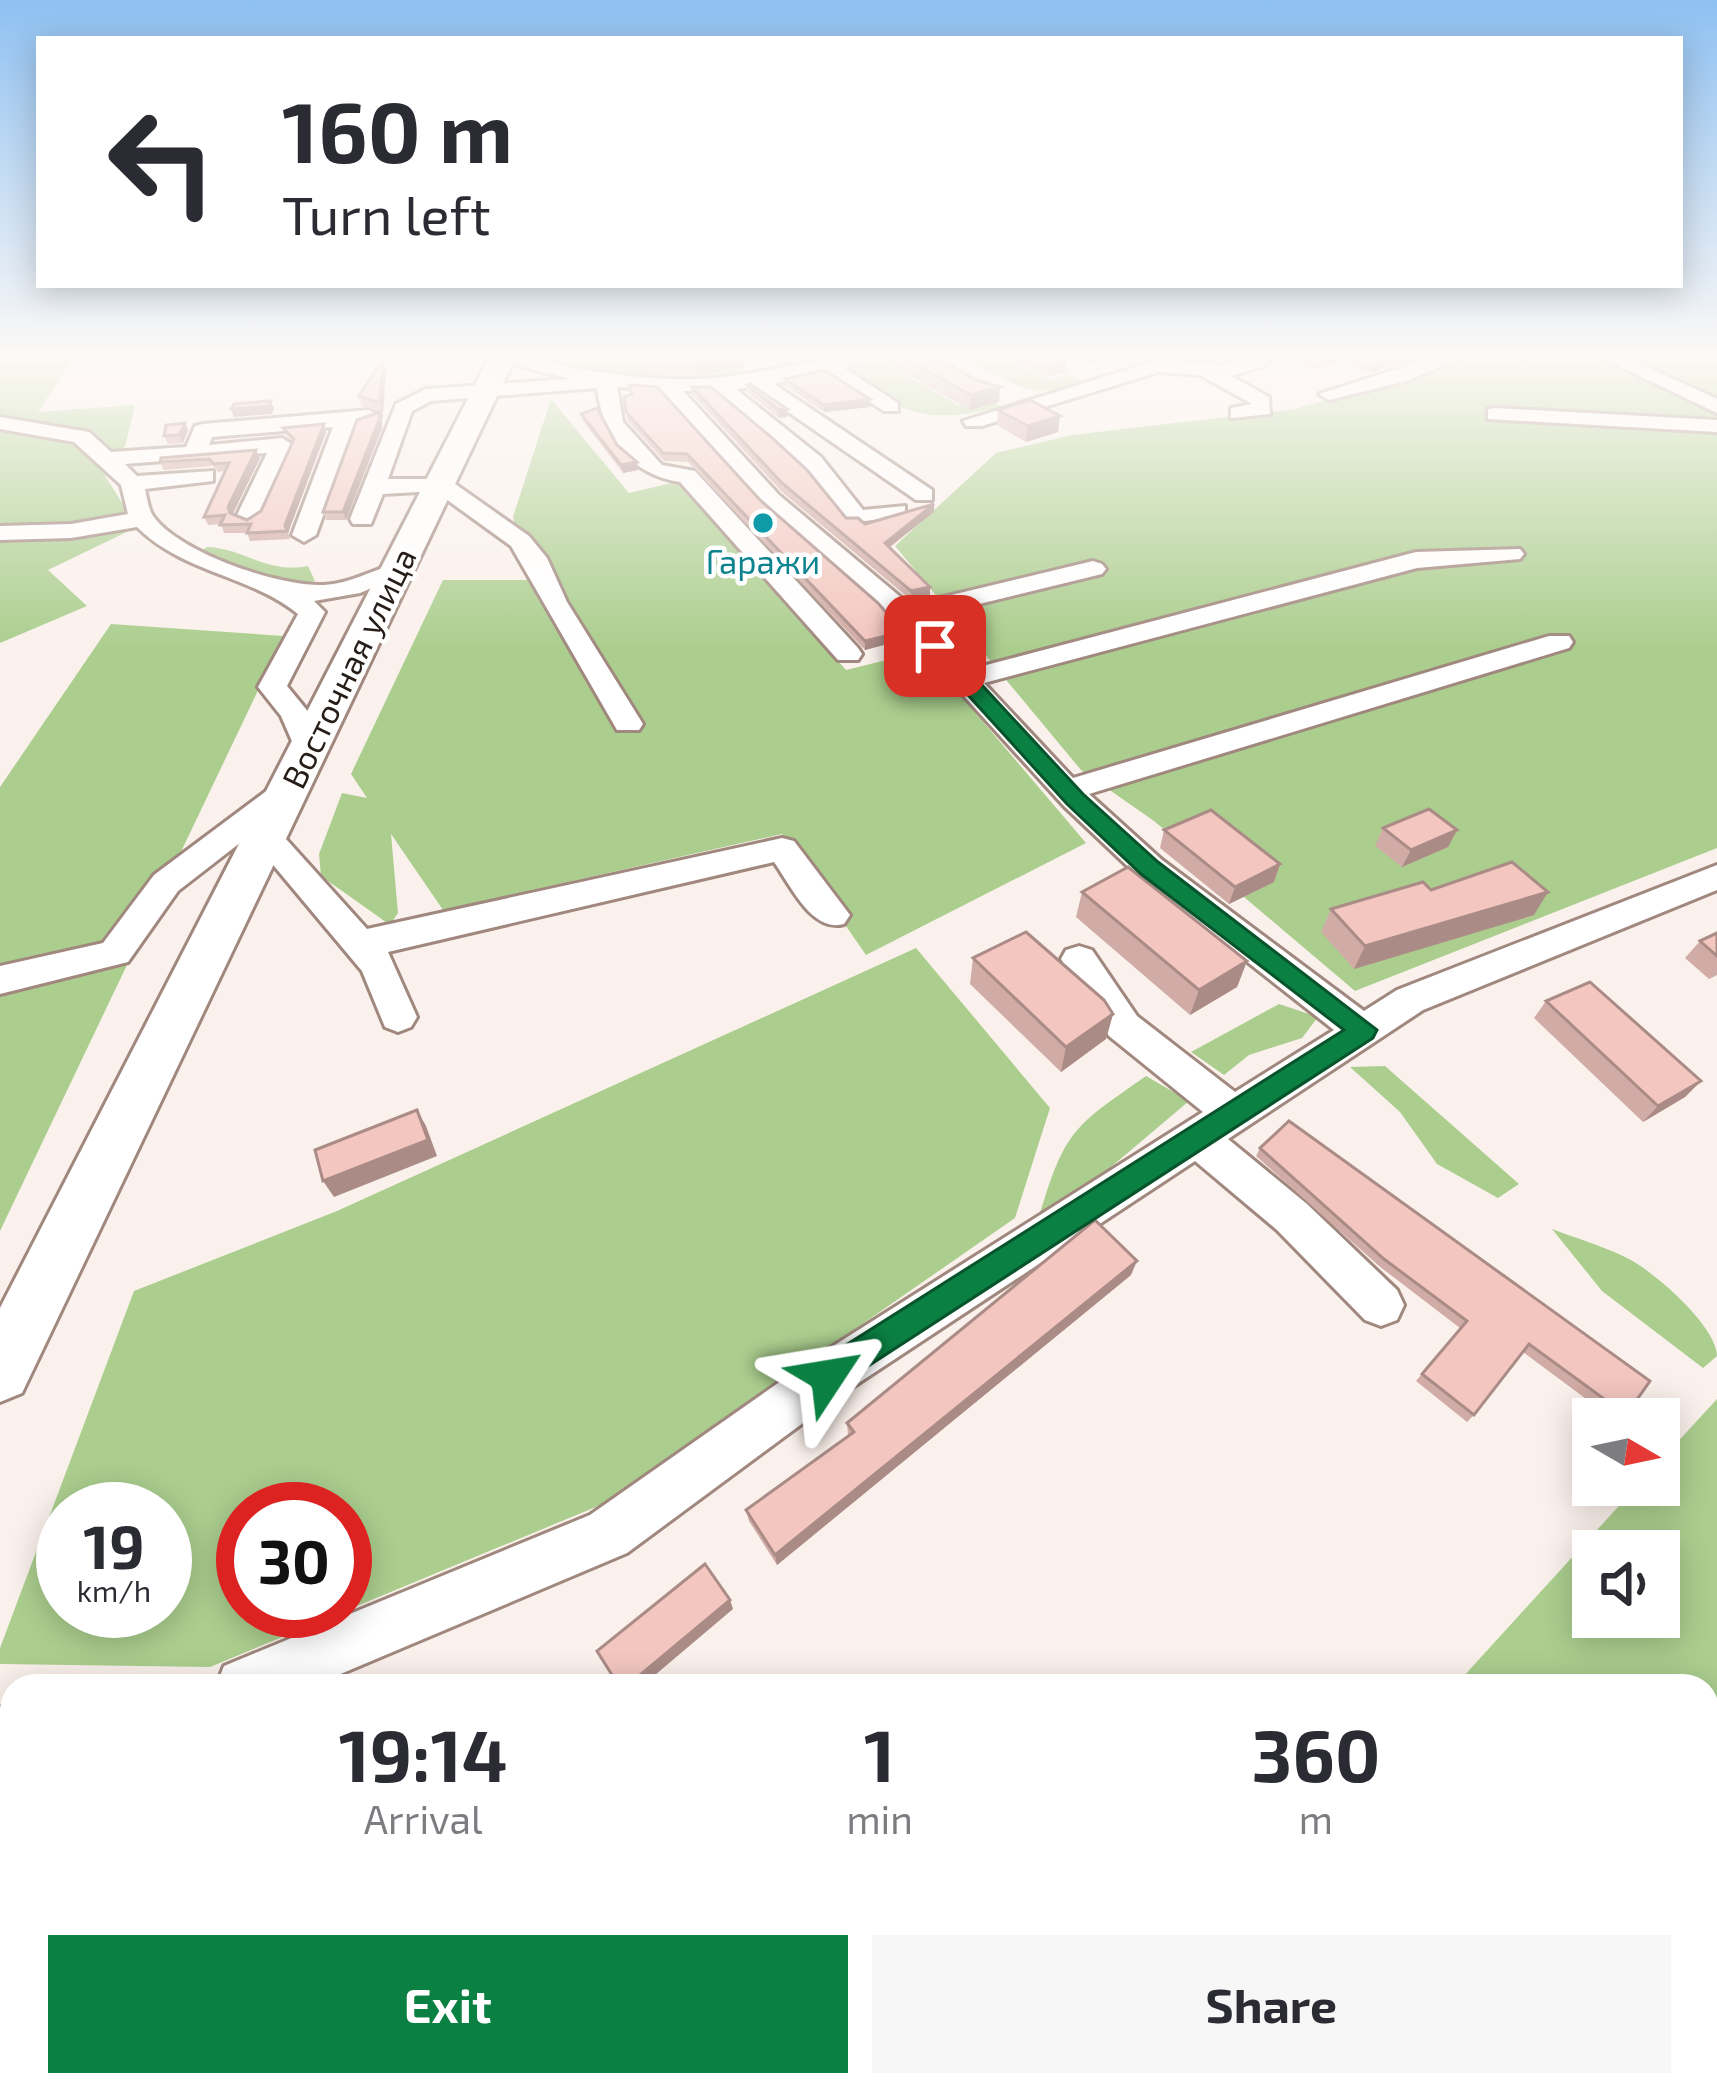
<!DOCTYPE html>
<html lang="en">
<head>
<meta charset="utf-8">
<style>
  body { margin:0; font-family:"Exo 2",sans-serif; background:#f7f7f7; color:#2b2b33; height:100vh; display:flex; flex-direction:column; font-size:45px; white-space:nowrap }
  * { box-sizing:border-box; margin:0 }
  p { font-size:39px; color:#7c7c81 }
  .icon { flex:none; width:66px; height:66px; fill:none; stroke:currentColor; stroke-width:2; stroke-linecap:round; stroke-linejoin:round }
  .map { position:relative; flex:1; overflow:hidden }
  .sheet { position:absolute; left:0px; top:1674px; width:1719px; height:423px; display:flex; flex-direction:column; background:#fff; border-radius:36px 36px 0 0; box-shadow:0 6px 30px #0003 }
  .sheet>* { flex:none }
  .guide { position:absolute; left:36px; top:36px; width:1647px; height:252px; border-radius:0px; box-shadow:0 6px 30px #0003; background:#fff; color:#2b2b33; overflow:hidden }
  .needle { width:78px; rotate:99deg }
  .tools { position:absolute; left:1572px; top:1398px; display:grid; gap:24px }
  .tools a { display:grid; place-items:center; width:108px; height:108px; border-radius:0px; background:#fff; box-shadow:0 6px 30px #0003; font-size:60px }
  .speed { position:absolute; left:36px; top:1482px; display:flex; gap:24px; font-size:60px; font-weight:700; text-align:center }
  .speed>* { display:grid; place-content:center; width:156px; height:156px; border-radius:50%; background:#fff; box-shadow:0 6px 30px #0003; line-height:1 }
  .speed small { font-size:30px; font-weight:400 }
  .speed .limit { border:18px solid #d22; background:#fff; color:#111 }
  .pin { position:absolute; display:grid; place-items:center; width:102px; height:102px; color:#fff; margin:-51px; border-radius:24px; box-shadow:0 6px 18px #0006 }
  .me { position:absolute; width:132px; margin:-66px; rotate:57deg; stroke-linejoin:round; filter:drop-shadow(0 0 9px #0008) }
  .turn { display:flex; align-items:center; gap:42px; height:252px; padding:0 48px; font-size:54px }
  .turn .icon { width:156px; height:156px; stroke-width:2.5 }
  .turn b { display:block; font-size:84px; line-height:102px }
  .eta { display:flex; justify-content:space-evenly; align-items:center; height:204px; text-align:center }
  .eta b { font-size:72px; font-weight:700; line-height:84px }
  .cta { display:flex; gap:24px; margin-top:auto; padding:24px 48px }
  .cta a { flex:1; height:138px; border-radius:0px; background:#0b8043; color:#fff; font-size:48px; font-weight:700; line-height:138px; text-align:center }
  .cta a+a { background:#f7f7f7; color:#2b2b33 }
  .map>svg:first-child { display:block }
  .green { fill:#abce8e; fill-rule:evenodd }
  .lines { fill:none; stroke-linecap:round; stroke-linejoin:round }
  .minor-casing { stroke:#a0887e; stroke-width:6 }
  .major-casing { stroke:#a0887e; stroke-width:6 }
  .minor { fill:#fff; fill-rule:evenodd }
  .major { fill:#fff; fill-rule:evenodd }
  .wall { fill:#d1aba5 }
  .shaded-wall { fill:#aa8b86 }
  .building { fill:#f3c7c0; stroke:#aa8b86; stroke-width:3 }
  .route { fill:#0b8043; stroke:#07532c; stroke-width:3 }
  .culture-dot { fill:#0f9aa8; stroke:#fff; stroke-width:4.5 }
  .labels { text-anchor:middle; stroke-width:9; stroke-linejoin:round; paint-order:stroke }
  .far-culture-label { font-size:33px; fill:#0d838f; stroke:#fff }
  .far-street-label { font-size:33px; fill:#261d19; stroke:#fff }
</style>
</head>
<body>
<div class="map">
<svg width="1717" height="2095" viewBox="0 0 1717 2095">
  <rect width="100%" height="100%" fill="#fbf1ec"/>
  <g class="green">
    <polygon points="0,356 75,356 38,412 135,405 125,447 96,461 137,527 48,570 87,606 0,643"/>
    <polygon points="571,356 638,356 636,366 743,366 742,380 661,383 573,369"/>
    <path d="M898,356L917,360L893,368L958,405L986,398L1001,407C920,426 906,412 838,371Z"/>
    <path d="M962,356H1002L1050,380L1069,374L1084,382C1025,402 1014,383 962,356Z"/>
    <polygon points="1481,356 1717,356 1717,848 1355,991 1154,821 1081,770 895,546 996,453 1072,435 1295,409"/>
    <polygon points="551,399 629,493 680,481 846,670 923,651 1086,843 866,955 782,834 443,910 391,834 398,913 390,925 321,876 319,854 342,793 367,798 351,774 443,580 529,580 513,517"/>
    <path d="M207,547C247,549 266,574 308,566L315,581C278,594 233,567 198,553Z"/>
    <polygon points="111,624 284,636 0,1231 0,787"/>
    <path d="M916,948L1050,1108L1015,1218L603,1504L210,1667L0,1664V1648L134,1291L337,1211ZM63,1509H165V1611H63ZM243,1509H345V1611H243Z"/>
    <polygon points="1279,1004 1318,1017 1302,1038 1249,1055 1224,1075 1191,1052"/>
    <polygon points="1385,1066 1519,1184 1498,1198 1437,1164 1400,1112 1350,1067"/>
    <path d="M1146,1076L1189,1101L1085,1189L1039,1217C1065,1130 1073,1127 1146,1076Z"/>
    <path d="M1552,1229C1575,1238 1600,1245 1623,1256C1651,1268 1717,1326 1717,1356L1703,1368L1602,1291Z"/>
    <path d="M1717,1399V2095H773L789,2085H1707V1686H1449L1462,1678L1638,1485H1659V1462ZM1593,1551H1659V1617H1593Z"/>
  </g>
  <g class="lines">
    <defs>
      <g id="minor">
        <path d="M511,356C534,356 553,363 575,368C615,375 656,380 696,379C756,377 814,356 873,356L844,368L898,403V411H884L825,373L774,384L932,490V500H916L752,387L736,389L821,457L863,510L905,506V516L849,523L835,511L805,467L713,390L683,391L779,495L910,605L1093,561L1102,564L1106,569L1102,574L922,618L971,669L1416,552L1520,549L1524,554L1520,559L1417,568L984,683L1073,778L1549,636H1569L1573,642L1569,648L1089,794L1162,860L1364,1011L1397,990L1717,865V890L1423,1010L1228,1139L1307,1204L1397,1290L1404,1305L1397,1320L1381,1326L1365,1320L1277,1230L1195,1161L845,1392L627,1553L312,1686H216L224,1666L590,1515L811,1360L1203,1112L1109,1036L1061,959L1066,950L1079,946L1092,950L1137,1016L1235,1092L1334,1030L1138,876L1064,806L893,618L763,505L660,390L617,387L623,422L662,465L695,471L858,648L862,654L858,660H838L680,482C629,474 603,437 597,388L431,401L412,411L388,479H448L529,536L547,558L567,602L643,724L639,730H617L511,546L435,491L383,494L371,524H353L350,519L396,404L426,389L570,379L520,366Z"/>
        <polygon points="1251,356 1272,356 1264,366 1231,376 1269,397 1270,414 1231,418 1231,408 1252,404 1200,375 1159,372 982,426 966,426 963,421 1158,360 1224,365"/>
        <polygon points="1437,356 1465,356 1407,381 1329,400 1319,394"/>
        <polygon points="1598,356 1624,356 1717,399 1717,413"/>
        <polygon points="1496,408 1717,420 1717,432 1488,419 1488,409"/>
        <path d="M369,410L380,416L356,424L316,535L304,542L292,535L333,427L212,437L209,445L282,438L293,445L260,517L248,524L236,517L267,453L125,464L137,476L213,471V481L145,489C147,497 148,508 153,516C179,553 280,587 324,585C349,584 372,570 396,564L409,572L360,593L314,601L325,612L287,686L310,714L324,748L320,755H298L281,716L258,687L298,614C250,575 183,573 137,527L71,538L0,540V526L71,524L128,514L121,485L74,442L0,429V417L89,432L111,452L186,447L195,426L203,424Z"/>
        <path d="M288,780L304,790L260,827L277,829L367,929L782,838L794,841L850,915L844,924C812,933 791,886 774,862L388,952L417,1017L411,1027L398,1032L385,1027L362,971L249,836L178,891L128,962L0,994V966L103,943L154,875L277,783Z"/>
        <polygon points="12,1705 12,1763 0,1765 0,1707"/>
      </g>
      <polygon id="major" points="490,356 516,356 22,1393 0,1402 0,1308"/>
    </defs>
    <use href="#minor" class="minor-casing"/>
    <use href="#major" class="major-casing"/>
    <use href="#minor" class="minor"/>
    <use href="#major" class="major"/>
  </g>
  <g class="wall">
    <polygon points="635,356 747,356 744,369 696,374 638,372"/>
    <polygon points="895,356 935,356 976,380 1000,387 999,402 970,410 894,367"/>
    <polygon points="1003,356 1067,356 1065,372 1047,377"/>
    <polygon points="1078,356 1114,356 1090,364"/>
    <polygon points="1287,356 1409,356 1408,361 1370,373 1341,361 1317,370"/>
    <polygon points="383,360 386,370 383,413 362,406 359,396"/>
    <polygon points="785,379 870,399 870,407 824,412 786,386"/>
    <polygon points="629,385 760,500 902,640 865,650 688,462 664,461 627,420 624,397 631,395"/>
    <polygon points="747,385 787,417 779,418 747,392"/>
    <polygon points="692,387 846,518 865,524 934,504 934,512 889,548 930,587 930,596 911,600 782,492 693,395"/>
    <polygon points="998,410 1058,432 1026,442 997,425"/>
    <polygon points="581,414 637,462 638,470 623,473 583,421"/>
    <polygon points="382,420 382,428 346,520 326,520 323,512"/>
    <polygon points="283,428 326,432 288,533 290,539 250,541 247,533 224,533 221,524 208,525 204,517 225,471 218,472 213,466 164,470 160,462 161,458 260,458 233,514 247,520 261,511 293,442 286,435"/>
    <polygon points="188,430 183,443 168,444 164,436"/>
    <polygon points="1383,828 1457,830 1448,847 1402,867 1375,846"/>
    <polygon points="1164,830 1280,864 1274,882 1229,904 1160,848"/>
    <polygon points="1431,890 1534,915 1354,969 1321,932 1331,909"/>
    <polygon points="1082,892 1247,961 1237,987 1190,1015 1076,917"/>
    <polygon points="1717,933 1717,975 1709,979 1685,958 1700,941"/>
    <polygon points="973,958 1113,1014 1106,1039 1061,1072 970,984"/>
    <polygon points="1546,1001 1701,1081 1685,1097 1643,1122 1534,1018"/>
    <polygon points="1260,1148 1626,1415 1620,1419 1613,1419 1523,1352 1474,1415 1467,1422 1416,1381 1460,1328 1379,1266 1256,1156"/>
    <polygon points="1131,1275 777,1565 749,1521 746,1510 848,1436 847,1423"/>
  </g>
  <g class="shaded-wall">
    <polygon points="694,356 747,356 744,369 696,374"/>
    <polygon points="1050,356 1067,356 1065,372 1047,377"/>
    <polygon points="1091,356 1114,356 1090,364"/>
    <polygon points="1321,356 1342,356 1341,361 1317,370"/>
    <polygon points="1375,356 1409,356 1408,361 1370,373"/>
    <polygon points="383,360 386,370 383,413 380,403"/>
    <polygon points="1000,387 999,402 970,410 971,395"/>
    <polygon points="870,399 870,407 824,412 824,405"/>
    <polygon points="271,401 274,409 272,414 234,417 231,409"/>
    <polygon points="787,409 787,417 779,418 779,410"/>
    <polygon points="380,412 382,420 382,428 346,520 343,512"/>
    <polygon points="1060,416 1058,432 1026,442 1028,426"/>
    <polygon points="185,423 188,430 183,443 179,435"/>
    <polygon points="324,424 326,432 288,533 285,525"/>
    <polygon points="256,450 260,458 232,515 228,507"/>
    <polygon points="637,462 638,470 623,473 621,465"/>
    <polygon points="934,504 934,512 884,551 885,543"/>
    <polygon points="930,587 930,596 911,600 911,591"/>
    <polygon points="903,632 902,640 865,650 865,641"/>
    <polygon points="1457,830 1448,847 1402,867 1411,850"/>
    <polygon points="1280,864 1274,882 1229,904 1235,887"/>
    <polygon points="1548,892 1534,915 1354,969 1365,946"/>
    <polygon points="1247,961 1237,987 1190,1015 1199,990"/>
    <polygon points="1113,1014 1106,1039 1061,1072 1066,1047"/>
    <polygon points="1701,1081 1685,1097 1643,1122 1658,1106"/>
    <polygon points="417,1110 426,1126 437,1156 334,1197 323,1181"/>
    <polygon points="1137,1261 1131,1275 777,1565 775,1555"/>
    <polygon points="730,1600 733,1609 642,1686 627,1686"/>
    <polygon points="179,2085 196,2085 184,2095 167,2095"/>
  </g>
  <g class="building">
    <polygon points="901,356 935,356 976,380 1000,387 971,395"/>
    <polygon points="383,360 380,403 359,396"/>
    <polygon points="824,370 870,399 824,405 785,379"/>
    <polygon points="750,384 787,409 779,410 747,385"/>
    <polygon points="629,385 657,387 760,500 878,603 903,632 865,641 687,454 663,453 626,412 624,397 632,394"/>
    <polygon points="692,387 711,387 771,437 807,470 846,518 858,518 865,524 934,504 885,543 930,587 911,591 782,483"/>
    <polygon points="1030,400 1060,416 1028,426 998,410"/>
    <polygon points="271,401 269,406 231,409 234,404"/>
    <polygon points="597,408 617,445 637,462 621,465 581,414"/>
    <polygon points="380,412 379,420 343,512 323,512 357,420"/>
    <polygon points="185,423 179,435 164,436 166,425"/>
    <polygon points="324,424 285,525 287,531 247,533 251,524 220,525 225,515 204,517 229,463 214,464 209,459 160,462 161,458 256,450 228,507 230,513 247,520 261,511 294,439 283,428"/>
    <polygon points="1429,809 1457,830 1411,850 1383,828"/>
    <polygon points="1211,810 1280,864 1235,887 1164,830"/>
    <polygon points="1512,862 1548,892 1365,946 1331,909 1423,882 1431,890"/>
    <polygon points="1128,867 1247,961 1199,990 1082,892"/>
    <polygon points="1026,932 1104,1000 1113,1014 1066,1047 973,958"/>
    <polygon points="1717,933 1717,956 1700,941"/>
    <polygon points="1590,982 1701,1081 1658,1106 1546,1001"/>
    <polygon points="417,1110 428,1140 323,1181 315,1150"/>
    <polygon points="1289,1121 1650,1381 1626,1415 1529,1344 1474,1415 1422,1374 1467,1321 1384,1259 1260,1148"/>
    <polygon points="1095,1220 1137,1261 775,1555 746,1510 854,1432 847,1423"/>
    <polygon points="705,1564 730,1600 627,1686 619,1686 597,1651"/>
    <polygon points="58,2085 179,2085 167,2095 46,2095"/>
  </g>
  <linearGradient id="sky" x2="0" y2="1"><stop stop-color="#8ec0f1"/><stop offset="0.55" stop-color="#fdf9f6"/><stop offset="1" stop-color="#fdf9f6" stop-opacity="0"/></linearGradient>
  <rect width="1717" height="649" fill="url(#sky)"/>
  <polygon class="route" points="935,641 942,642 1083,794 1158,862 1377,1030 1373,1038 828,1392 816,1387 811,1376 816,1364 1344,1030 1141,874 1067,804 928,651 925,646"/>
  <circle class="culture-dot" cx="763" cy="523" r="12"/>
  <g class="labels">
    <g class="far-culture-label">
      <text x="763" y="574">Гаражи</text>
    </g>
    <g class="far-street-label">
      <text transform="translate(349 668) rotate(-64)" y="12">Восточная улица</text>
    </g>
  </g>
</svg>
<div class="tools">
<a><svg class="needle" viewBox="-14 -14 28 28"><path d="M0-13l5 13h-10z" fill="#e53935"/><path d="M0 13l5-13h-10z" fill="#7c7c81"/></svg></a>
<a><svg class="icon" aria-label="sound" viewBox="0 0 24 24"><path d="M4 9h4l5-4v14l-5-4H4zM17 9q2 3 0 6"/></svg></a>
</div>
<div class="speed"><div>19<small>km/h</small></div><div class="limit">30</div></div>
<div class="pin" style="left:935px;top:646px;background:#d93025"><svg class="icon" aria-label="arrive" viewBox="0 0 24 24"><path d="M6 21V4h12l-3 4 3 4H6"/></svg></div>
<svg class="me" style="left:828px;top:1376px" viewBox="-20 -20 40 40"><path d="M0-17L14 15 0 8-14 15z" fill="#0b8043" stroke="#fff" stroke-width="4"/></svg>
<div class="guide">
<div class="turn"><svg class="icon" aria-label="left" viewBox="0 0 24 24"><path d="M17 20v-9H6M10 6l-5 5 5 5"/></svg><div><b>160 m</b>Turn left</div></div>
</div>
<section class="sheet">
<div class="eta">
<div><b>19:14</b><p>Arrival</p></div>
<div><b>1</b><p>min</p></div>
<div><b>360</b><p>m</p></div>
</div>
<div class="cta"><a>Exit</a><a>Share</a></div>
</section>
</div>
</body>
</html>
